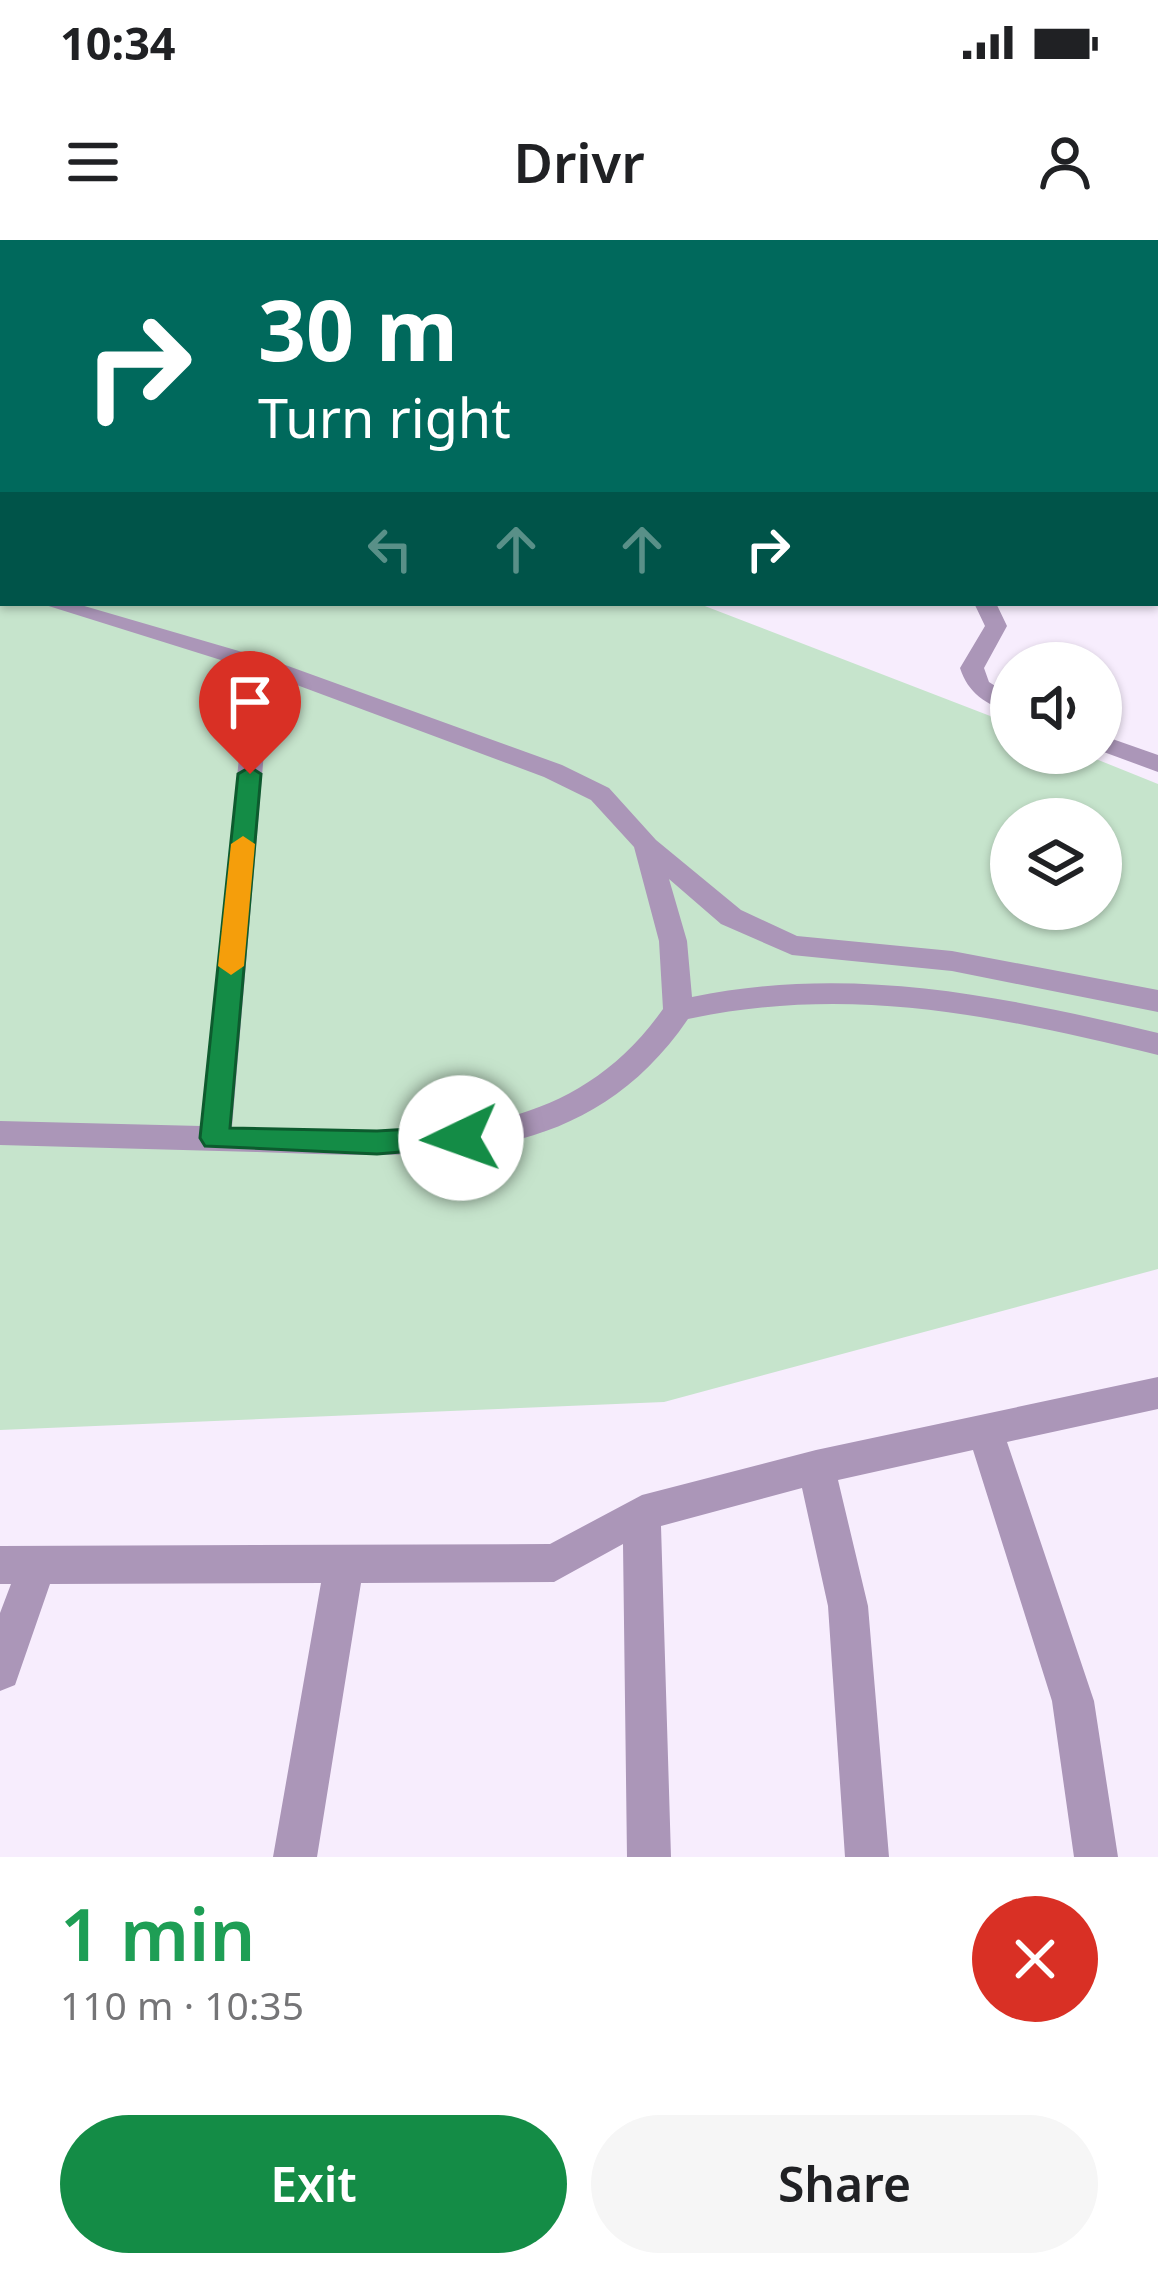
<!DOCTYPE html>
<html lang="en">
<head>
<meta charset="utf-8">
<style>
  body { margin:0; font-family:"Noto Sans",sans-serif; background:#f6f6f6; color:#202124; height:100vh; display:flex; flex-direction:column; font-size:45px; white-space:nowrap }
  * { box-sizing:border-box; margin:0 }
  p { font-size:39px; color:#757577 }
  .icon { flex:none; width:66px; height:66px; fill:none; stroke:currentColor; stroke-width:2; stroke-linecap:round; stroke-linejoin:round }
  .map { position:relative; height:1617px; overflow:hidden }
  .drawer { display:flex; flex-direction:column; background:#fff; flex:1 }
  .drawer>* { flex:none }
  .guide { position:absolute; left:0px; top:0px; width:1158px; height:366px; box-shadow:0 3px 9px #0004; background:#00695c; color:#fff; overflow:hidden }
  .tools { position:absolute; left:990px; top:402px; display:grid; gap:24px }
  .tools a { display:grid; place-items:center; width:132px; height:132px; border-radius:50%; background:#fff; box-shadow:0 3px 9px #0004; font-size:60px }
  .pin { position:absolute; display:grid; place-items:center; width:102px; height:102px; color:#fff; margin:-123px -51px; border-radius:50% 50% 50% 0; rotate:-45deg; box-shadow:0 0 12px #0007 }
  .pin .icon { rotate:45deg }
  .me { position:absolute; width:132px; margin:-66px; rotate:267deg; stroke-linejoin:round; filter:drop-shadow(0 0 9px #0008) }
  .turn { display:flex; align-items:center; gap:42px; height:252px; padding:0 60px; font-size:54px }
  .turn .icon { width:156px; height:156px; stroke-width:2.5 }
  .turn b { display:block; font-size:84px; line-height:102px }
  .lanes { display:flex; align-items:center; height:114px; padding:0 60px; background:#0003; justify-content:center; gap:60px; direction:ltr }
  .lanes .off { opacity:.35 }
  .round { display:grid; place-items:center; flex:none; width:126px; height:126px; border-radius:63px; background:#f6f6f6 }
  .headline { display:flex; align-items:center; justify-content:space-between; height:204px; padding:0 60px }
  h1 { font-size:72px; font-weight:600; line-height:90px; color:#1e9e55 }
  .cta { display:flex; gap:24px; margin-top:auto; padding:24px 60px }
  .cta a { flex:1; height:138px; border-radius:72px; background:#148c46; color:#fff; font-size:48px; font-weight:600; line-height:138px; text-align:center }
  .cta a+a { background:#f6f6f6; color:#202124 }
  .status { display:flex; justify-content:space-between; align-items:center; height:84px; padding:0 60px; background:#fff; direction:ltr }
  .status svg { height:33px; fill:currentColor }
  header { display:flex; justify-content:space-between; align-items:center; height:156px; padding:0 60px; background:#fff; font-size:54px; font-weight:600 }
  .map>svg:first-child { display:block }
  .green { fill:#c6e4cc; fill-rule:evenodd }
  .lines { fill:none; stroke-linecap:round; stroke-linejoin:round }
  .minor { fill:#ab96b8; fill-rule:evenodd }
  .wall { fill:#afa1b8 }
  .shaded-wall { fill:#8e8396 }
  .building { fill:#cbbbd6; stroke:#8e8396; stroke-width:3 }
  .route { fill:#148c46; stroke:#0d5b2e; stroke-width:3 }
  .slow { fill:#f59e0b }
</style>
</head>
<body>
<div class="status"><b>10:34</b><svg viewBox="0 0 49 12"><path d="M0 12V9h3v3zM5 12V6h3v6zM10 12V3h3v9zM15 12V0h3v12zM26 1h20v11H26zM47 4h2v5h-2z"/></svg></div>
<header><svg class="icon" aria-label="menu" viewBox="0 0 24 24"><path d="M4 6h16M4 12h16M4 18h16"/></svg>Drivr<svg class="icon" aria-label="person" viewBox="0 0 24 24"><circle cx="12" cy="8" r="4"/><path d="M4 21q1-7 8-7t8 7"/></svg></header>
<div class="map">
<svg width="1158" height="1617" viewBox="0 0 1158 1617">
  <rect width="100%" height="100%" fill="#f7edfd"/>
  <path class="green" d="M0,190L3,363H697L1011,484V513H1081L1158,544V1029L664,1162L0,1190ZM1011,579H1101V669H1011Z"/>
  <g class="lines">
    <g class="minor">
      <polygon points="71,0 89,0 69,3"/>
      <polygon points="532,0 552,0 530,3"/>
      <polygon points="648,0 668,0 670,3 650,3"/>
      <polygon points="871,0 896,0 869,3"/>
      <polygon points="908,0 928,0 930,3 910,3"/>
      <polygon points="996,0 1016,0 1018,3 998,3"/>
      <rect x="0" y="21" width="3" height="10"/>
      <polygon points="3,56 3,67 0,68 0,57"/>
      <polygon points="1155,65 1158,66 1158,76 1155,75"/>
      <rect x="1155" y="104" width="3" height="12"/>
      <rect x="0" y="125" width="3" height="10"/>
      <polygon points="1158,158 1158,171 1155,172 1155,159"/>
      <polygon points="1155,267 1158,268 1158,280 1155,279"/>
      <rect x="0" y="346" width="3" height="14"/>
      <path d="M39,363H74L277,422L562,525L609,548L656,600L741,670L797,696L952,711L1158,750V772L952,731L792,715L721,684L669,639L687,701L692,757C852,724 1002,756 1158,793V815C996,776 854,744 688,779C583,933 421,917 257,912C171,910 86,907 0,905V881L201,886L242,489L256,431ZM278,438L544,537L591,560L634,607L659,701L663,769C558,918 392,891 232,887L266,489Z"/>
      <path d="M974,363H996L1007,386L984,428L989,442L1011,456V472C986,465 968,453 960,428L985,386Z"/>
      <polygon points="1101,495 1158,515 1158,532 1101,511"/>
      <polygon points="1158,1137 1158,1169 1007,1202 1094,1461 1118,1617 1074,1617 1052,1461 973,1210 838,1240 868,1366 889,1617 845,1617 828,1366 802,1248 661,1286 671,1617 627,1617 623,1304 554,1342 361,1343 317,1617 273,1617 321,1343 50,1344 15,1445 0,1451 0,1373 11,1344 0,1344 0,1306 550,1304 642,1255 816,1210"/>
    </g>
  </g>
  <g class="wall">
    <polygon points="1022,0 1158,0 1155,3 1028,3"/>
    <polygon points="3,70 3,110 0,109 0,72"/>
  </g>
  <polygon class="shaded-wall" points="1158,12 1158,42 1155,43 1155,13"/>
  <g class="building">
    <polygon points="1099,0 1158,0 1158,12 1155,13 1155,3 1106,3"/>
    <polygon points="3,70 3,91 0,91 0,72"/>
  </g>
  <polygon class="route" points="250,527 261,534 230,888 377,891 461,886 472,890 476,898 472,906 377,914 205,906 200,898 238,534"/>
  <polygon class="slow" points="243,596 255,604 244,726 231,735 218,726 231,604"/>
</svg>
<div class="tools">
<a><svg class="icon" aria-label="sound" viewBox="0 0 24 24"><path d="M4 9h4l5-4v14l-5-4H4zM17 9q2 3 0 6"/></svg></a>
<a><svg class="icon" aria-label="layers" viewBox="0 0 24 24"><path d="M12 4l9 5-9 5-9-5zM3 14l9 5 9-5"/></svg></a>
</div>
<div class="pin" style="left:250px;top:534px;background:#d93025"><svg class="icon" aria-label="arrive" viewBox="0 0 24 24"><path d="M6 21V4h12l-3 4 3 4H6"/></svg></div>
<svg class="me" style="left:461px;top:898px" viewBox="-20 -20 40 40"><circle r="19" fill="#fff"/><path d="M0-13L10 11 0 6-10 11z" fill="#148c46"/></svg>
<div class="guide">
<div class="turn"><svg class="icon" aria-label="right" viewBox="0 0 24 24"><path d="M7 20v-9h11M14 6l5 5-5 5"/></svg><div><b>30 m</b>Turn right</div></div>
<div class="lanes"><svg class="icon off" aria-label="left" viewBox="0 0 24 24"><path d="M17 20v-9H6M10 6l-5 5 5 5"/></svg><svg class="icon off" aria-label="ahead" viewBox="0 0 24 24"><path d="M12 20V5M6 11l6-6 6 6"/></svg><svg class="icon off" aria-label="ahead" viewBox="0 0 24 24"><path d="M12 20V5M6 11l6-6 6 6"/></svg><svg class="icon" aria-label="right" viewBox="0 0 24 24"><path d="M7 20v-9h11M14 6l5 5-5 5"/></svg></div>
</div>
</div>
<section class="drawer">
<div class="headline"><div><h1>1 min</h1><p>110 m · 10:35</p></div><a class="round" style="background:#d93025;color:#fff"><svg class="icon" aria-label="close" viewBox="0 0 24 24"><path d="M6 6l12 12M18 6L6 18"/></svg></a></div>
<div class="cta"><a>Exit</a><a>Share</a></div>
</section>
</body>
</html>
